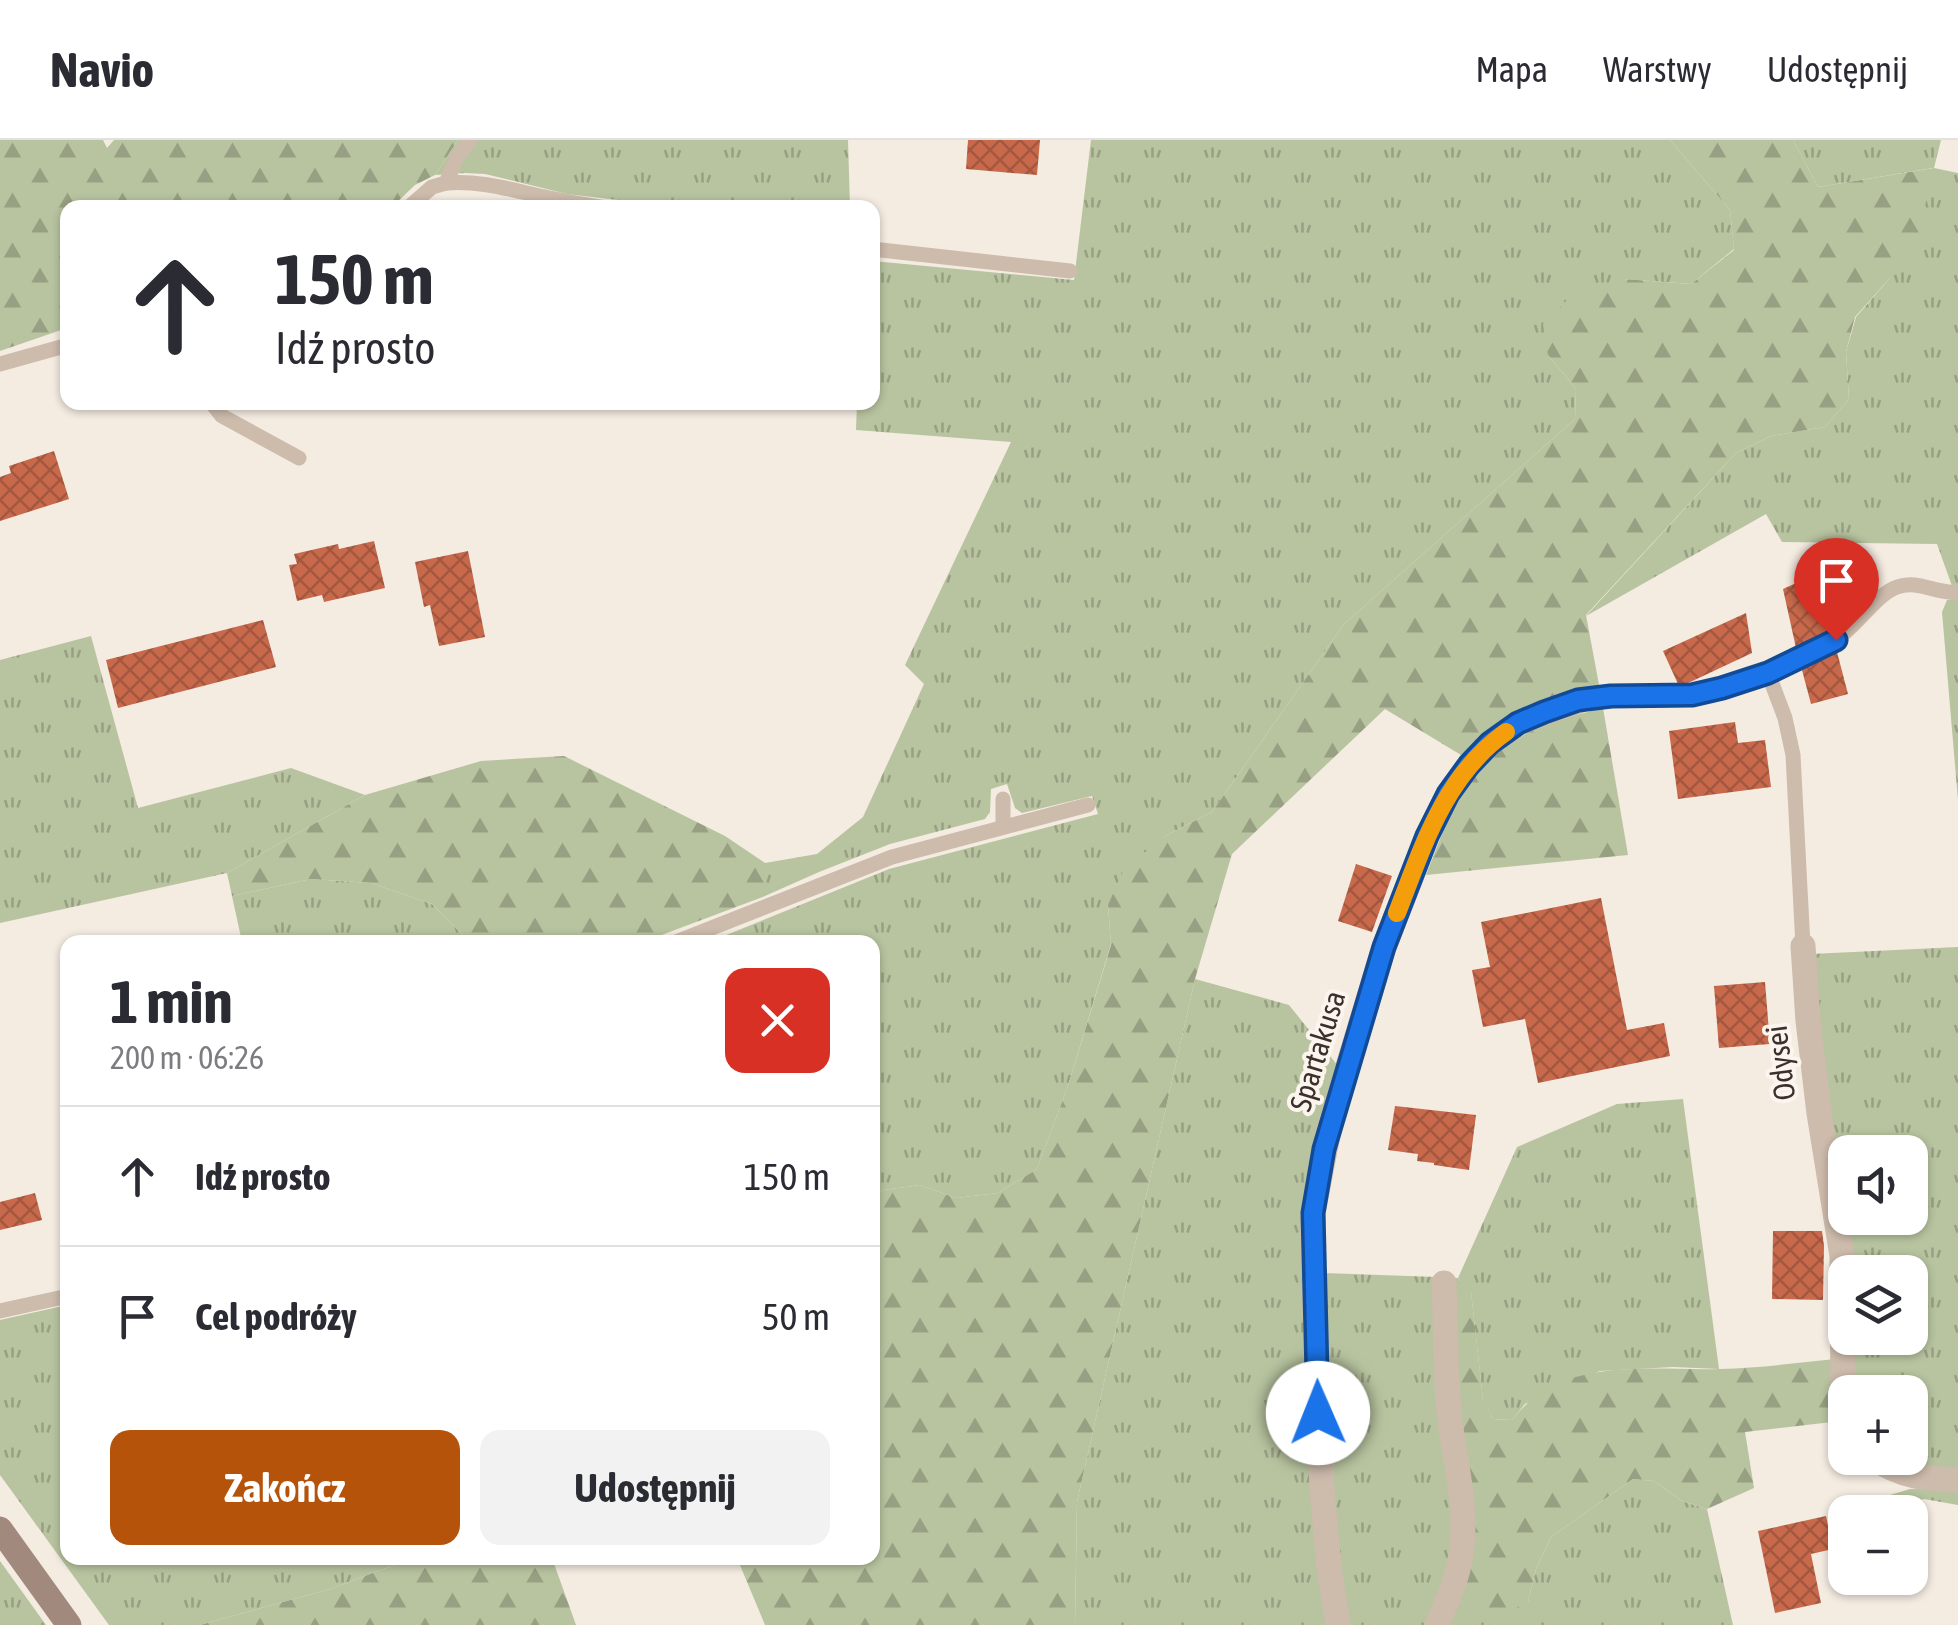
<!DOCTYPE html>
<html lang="pl">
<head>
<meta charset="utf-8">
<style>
  body { margin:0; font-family:"Asap Condensed",sans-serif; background:#f2f2f3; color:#2b2b33; height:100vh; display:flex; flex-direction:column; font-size:38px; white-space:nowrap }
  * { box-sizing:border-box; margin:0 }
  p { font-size:32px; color:#7c7c81 }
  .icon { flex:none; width:55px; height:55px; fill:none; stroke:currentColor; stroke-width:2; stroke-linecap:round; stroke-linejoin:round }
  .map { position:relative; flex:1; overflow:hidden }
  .sheet { position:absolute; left:60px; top:795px; width:820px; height:630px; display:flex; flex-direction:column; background:#fff; border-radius:20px; box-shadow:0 2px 8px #0004 }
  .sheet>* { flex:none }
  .top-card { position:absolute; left:60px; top:60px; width:820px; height:210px; border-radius:20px; box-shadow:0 2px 8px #0004; background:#fff; color:#2b2b33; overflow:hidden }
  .tools { position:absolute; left:1828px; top:995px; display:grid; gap:20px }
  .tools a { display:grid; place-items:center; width:100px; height:100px; border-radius:20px; background:#fff; box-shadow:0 2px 8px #0004; font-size:50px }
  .pin { position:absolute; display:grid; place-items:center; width:85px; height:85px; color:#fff; margin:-102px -42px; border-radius:50% 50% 50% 0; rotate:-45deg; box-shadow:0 0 10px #0007 }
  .pin .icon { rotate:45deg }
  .me { position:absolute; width:110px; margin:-55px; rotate:359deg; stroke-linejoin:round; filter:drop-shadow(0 0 8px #0008) }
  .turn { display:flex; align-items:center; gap:35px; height:210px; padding:0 50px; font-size:45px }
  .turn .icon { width:130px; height:130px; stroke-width:2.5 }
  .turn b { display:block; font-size:70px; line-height:85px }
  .round { display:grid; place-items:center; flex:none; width:105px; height:105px; border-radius:20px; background:#f2f2f3 }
  .headline { display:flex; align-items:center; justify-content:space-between; height:170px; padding:0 50px }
  h1 { font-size:60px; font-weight:700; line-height:75px }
  .action { display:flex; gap:20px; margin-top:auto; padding:20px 50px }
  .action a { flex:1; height:115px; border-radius:20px; background:#b45309; color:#fff; font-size:40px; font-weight:700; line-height:115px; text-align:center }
  .action a+a { background:#f2f2f3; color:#2b2b33 }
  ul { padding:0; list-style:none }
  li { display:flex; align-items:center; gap:30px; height:140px; padding:0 50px; border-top:2px solid #e1e1e2 }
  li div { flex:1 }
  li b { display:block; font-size:38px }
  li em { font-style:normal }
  header { display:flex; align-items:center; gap:60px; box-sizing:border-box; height:140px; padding:0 50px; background:#fff; border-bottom:2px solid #e1e1e2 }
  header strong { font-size:48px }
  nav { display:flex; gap:55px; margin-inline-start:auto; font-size:35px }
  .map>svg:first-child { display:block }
  .grass { fill:url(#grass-tufts); fill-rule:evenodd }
  .forest { fill:url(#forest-firs) }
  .building { fill:url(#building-cross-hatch) }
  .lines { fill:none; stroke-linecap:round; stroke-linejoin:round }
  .lane { stroke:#cdbbac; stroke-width:15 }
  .street { stroke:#cdbbac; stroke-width:25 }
  .secondary { stroke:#a18a7d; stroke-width:25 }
  .route-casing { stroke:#114b97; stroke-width:25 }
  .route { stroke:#1a73e8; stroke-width:18 }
  .slow { stroke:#f59e0b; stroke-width:18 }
  .labels { text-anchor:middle; stroke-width:8; stroke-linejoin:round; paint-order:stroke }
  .street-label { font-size:30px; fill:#3b302b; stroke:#fbf5ee }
</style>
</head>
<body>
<header>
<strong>Navio</strong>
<nav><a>Mapa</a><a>Warstwy</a><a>Udostępnij</a></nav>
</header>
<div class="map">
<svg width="1958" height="1485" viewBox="0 0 1958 1485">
  <defs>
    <pattern id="grass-tufts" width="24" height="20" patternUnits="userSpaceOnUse" patternTransform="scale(2.5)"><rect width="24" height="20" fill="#b8c4a0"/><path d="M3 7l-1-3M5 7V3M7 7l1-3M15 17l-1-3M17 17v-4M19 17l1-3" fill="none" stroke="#97a083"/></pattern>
    <pattern id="forest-firs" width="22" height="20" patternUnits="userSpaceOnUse" patternTransform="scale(2.5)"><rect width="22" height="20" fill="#b8c4a0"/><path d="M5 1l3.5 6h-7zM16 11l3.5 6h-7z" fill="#97a083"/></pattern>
    <pattern id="building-cross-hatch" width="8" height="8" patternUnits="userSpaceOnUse" patternTransform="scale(2.5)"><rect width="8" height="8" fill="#c8694b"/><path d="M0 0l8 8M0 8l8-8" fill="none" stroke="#a4573f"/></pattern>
  </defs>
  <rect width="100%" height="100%" fill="#f4ebe1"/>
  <g class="grass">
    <polygon points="458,0 848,0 850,67 677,67 567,54 485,34 465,33 435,35"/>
    <polygon points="1091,0 1670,0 1730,70 1734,109 1691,144 1624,139 1548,215 1576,249 1575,279 1344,484 1212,672 1165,696 1108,765 1111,804 1068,946 1037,1029 998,1053 956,1058 920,1045 884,1050 873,1056 872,802 709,802 889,729 1098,674 1092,656 1022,673 1015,668 1007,644 991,649 990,672 985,679 890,704 819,732 765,756 765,723 817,714 863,677 924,544 905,525 1011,302 856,290 857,263 872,262 873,121 1074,140"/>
    <polygon points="1793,0 1941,0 1934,28 1958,33 1958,445 1952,446 1937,404 1782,402 1766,374 1586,476 1736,313 1771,296 1825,287 1849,259 1846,212 1856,177 1890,138 1933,28 1818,47"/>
    <polygon points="1958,458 1958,660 1942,472 1947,460"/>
    <polygon points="91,496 138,668 291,628 365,655 227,733 0,783 0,520"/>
    <polygon points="311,739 371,743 432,764 470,802 242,802 232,756"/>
    <path d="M1958,807V1332L1926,1329L1893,1318H1910V1252H1852L1849,1198H1910V1132H1848L1811,814ZM1845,1012H1910V1078H1845Z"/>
    <polygon points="1195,839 1289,865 1338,926 1322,984 1331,1485 1075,1485 1077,1362"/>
    <polygon points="1683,959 1719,1229 1673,1227 1600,1231 1525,1264 1512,1280 1493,1279 1483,1260 1471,1152 1458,1138 1517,1007 1617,964"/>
    <polygon points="1324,1133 1436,1137 1455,1359 1453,1420 1428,1485 1345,1485 1337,1439"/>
    <polygon points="67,1165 68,1418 413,1418 330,1449 200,1485 109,1485 0,1335 0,1180"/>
    <polygon points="1633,1339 1654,1341 1682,1361 1707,1369 1733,1485 1446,1485 1450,1476 1528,1462 1536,1429 1551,1397"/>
    <polygon points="1933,1348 1958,1349 1958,1365 1924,1359 1878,1369 1873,1360 1910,1349"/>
    <polygon points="0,1421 46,1485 0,1485"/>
  </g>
  <g class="forest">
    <polygon points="0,0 103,0 107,8 114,0 458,0 435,35 415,45 392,67 68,68 67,188 0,211"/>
    <polygon points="1670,0 1793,0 1818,47 1934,28 1918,95 1890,138 1855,177 1846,212 1849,259 1825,287 1771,296 1736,313 1586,475 1599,545 1518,571 1488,591 1461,615 1385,569 1232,714 1195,839 1077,1362 1075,1485 765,1485 737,1418 872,1418 873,1056 884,1050 920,1045 956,1058 998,1053 1037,1029 1068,946 1111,805 1108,765 1124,729 1165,696 1212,672 1344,484 1575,279 1576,249 1548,215 1543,184 1577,150 1624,139 1691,144 1734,110 1730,70"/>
    <polygon points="1603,568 1628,715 1426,735 1452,668 1472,640 1495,613 1541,584"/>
    <polygon points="564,616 725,696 765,723 765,756 643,802 470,802 432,764 371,743 311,739 232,756 227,733 365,655 481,621"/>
    <path d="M1451,1138H1458L1471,1151L1483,1259L1493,1279L1512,1280C1562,1215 1648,1231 1720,1229C1758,1228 1797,1223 1835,1219L1841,1281L1745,1292L1754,1348L1707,1369L1682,1361L1654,1341L1633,1339L1551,1397L1536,1429L1528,1462L1500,1476H1450L1457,1280Z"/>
    <polygon points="413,1418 552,1418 576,1485 200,1485 330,1449"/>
  </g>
  <g class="building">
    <polygon points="968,0 1040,0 1037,35 966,29"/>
    <polygon points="54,311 69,359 0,381 0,337 11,333 9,326"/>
    <polygon points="374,401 385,448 324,462 322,455 297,461 289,425 297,424 294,414 338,404 339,409"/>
    <polygon points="468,411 485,497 439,506 430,465 424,467 415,422"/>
    <polygon points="1840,423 1857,460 1831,472 1833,476 1827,479 1830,490 1796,508 1783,449"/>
    <polygon points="1746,473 1752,513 1686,544 1678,544 1663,511"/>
    <polygon points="263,480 276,527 118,568 106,520"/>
    <polygon points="1837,512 1848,554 1811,564 1802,530"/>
    <polygon points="1735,582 1738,603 1765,600 1771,647 1678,659 1669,591"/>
    <polygon points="1356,724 1392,736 1372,792 1338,781"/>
    <polygon points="1601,758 1627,890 1664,883 1670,916 1538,943 1525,879 1483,887 1472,830 1490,827 1481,782"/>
    <polygon points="1765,842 1770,904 1719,908 1714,846"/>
    <polygon points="1395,966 1476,975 1469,1030 1434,1025 1434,1023 1417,1021 1418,1014 1388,1010"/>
    <polygon points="35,1053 42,1080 0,1090 0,1062"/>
    <polygon points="1773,1091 1822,1091 1824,1106 1823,1160 1772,1159"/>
    <polygon points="1826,1376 1833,1409 1811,1414 1821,1463 1775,1473 1758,1391"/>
  </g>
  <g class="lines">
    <g class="lane">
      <path d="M446,43C482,40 515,51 550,58C569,62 588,65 607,68"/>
      <polyline points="408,68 432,47 446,43 457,17 470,0"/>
      <polyline points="872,109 1070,131"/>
      <polyline points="0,224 68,205"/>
      <polyline points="211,262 222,276 299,318"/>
      <polyline points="1579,561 1611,556 1692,555 1768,533"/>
      <polyline points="1003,686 1003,659"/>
      <polyline points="676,802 892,717 1088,665"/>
      <path d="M1803,806L1793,615L1785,578L1768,533C1791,522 1817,512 1838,498C1858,484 1877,454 1897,447C1919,439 1937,455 1958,452"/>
      <polyline points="0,1171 68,1156"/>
    </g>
    <g class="street">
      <polyline points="1803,806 1808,881 1819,973 1842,1116 1843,1261 1845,1270"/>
      <path d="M1874,1318C1900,1337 1927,1339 1958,1340"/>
      <polyline points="1338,1485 1329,1427 1322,1350 1313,1118 1313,1073 1329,989 1384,807 1427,696 1448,654 1469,625 1490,603 1518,583 1579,561"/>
      <path d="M1437,1485C1446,1464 1456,1442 1460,1420C1469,1373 1456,1327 1450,1282C1445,1236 1446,1189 1444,1143"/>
    </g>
    <polyline class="secondary" points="0,1389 69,1485"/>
  </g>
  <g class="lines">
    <defs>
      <polyline id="route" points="1318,1273 1313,1073 1324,1009 1384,807 1427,696 1448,654 1469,625 1490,603 1518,583 1544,572 1578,560 1611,556 1692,555 1722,548 1768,533 1836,500"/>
    </defs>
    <use href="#route" class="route-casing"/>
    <use href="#route" class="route"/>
    <path class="slow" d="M1397,773C1423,706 1445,635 1506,592"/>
  </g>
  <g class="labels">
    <g class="street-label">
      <text transform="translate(1318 911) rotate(-73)" y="10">Spartakusa</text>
      <text transform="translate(1781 923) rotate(-97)" y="10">Odysei</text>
    </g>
  </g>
</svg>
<div class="tools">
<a><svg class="icon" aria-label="sound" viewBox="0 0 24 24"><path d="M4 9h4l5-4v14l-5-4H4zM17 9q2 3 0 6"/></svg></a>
<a><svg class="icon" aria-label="layers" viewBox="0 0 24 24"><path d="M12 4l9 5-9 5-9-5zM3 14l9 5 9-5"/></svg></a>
<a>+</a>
<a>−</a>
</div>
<div class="pin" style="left:1836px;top:500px;background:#d93025"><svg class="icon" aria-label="arrive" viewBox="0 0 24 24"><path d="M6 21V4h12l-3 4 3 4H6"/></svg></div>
<svg class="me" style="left:1318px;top:1273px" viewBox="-20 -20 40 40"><circle r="19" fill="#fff"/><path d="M0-13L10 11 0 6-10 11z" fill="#1a73e8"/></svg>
<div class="top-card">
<div class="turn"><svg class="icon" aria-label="ahead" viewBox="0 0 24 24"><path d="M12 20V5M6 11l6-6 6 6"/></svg><div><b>150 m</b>Idź prosto</div></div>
</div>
<section class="sheet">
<div class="headline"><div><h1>1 min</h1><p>200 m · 06:26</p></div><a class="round" style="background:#d93025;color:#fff"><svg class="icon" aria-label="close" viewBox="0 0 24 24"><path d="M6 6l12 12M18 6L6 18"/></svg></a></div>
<ul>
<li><svg class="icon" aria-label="ahead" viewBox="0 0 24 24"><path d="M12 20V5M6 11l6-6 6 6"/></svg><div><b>Idź prosto</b></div><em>150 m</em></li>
<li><svg class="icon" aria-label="arrive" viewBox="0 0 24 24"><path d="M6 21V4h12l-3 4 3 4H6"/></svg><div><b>Cel podróży</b></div><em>50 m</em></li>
</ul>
<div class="action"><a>Zakończ</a><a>Udostępnij</a></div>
</section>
</div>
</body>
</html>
